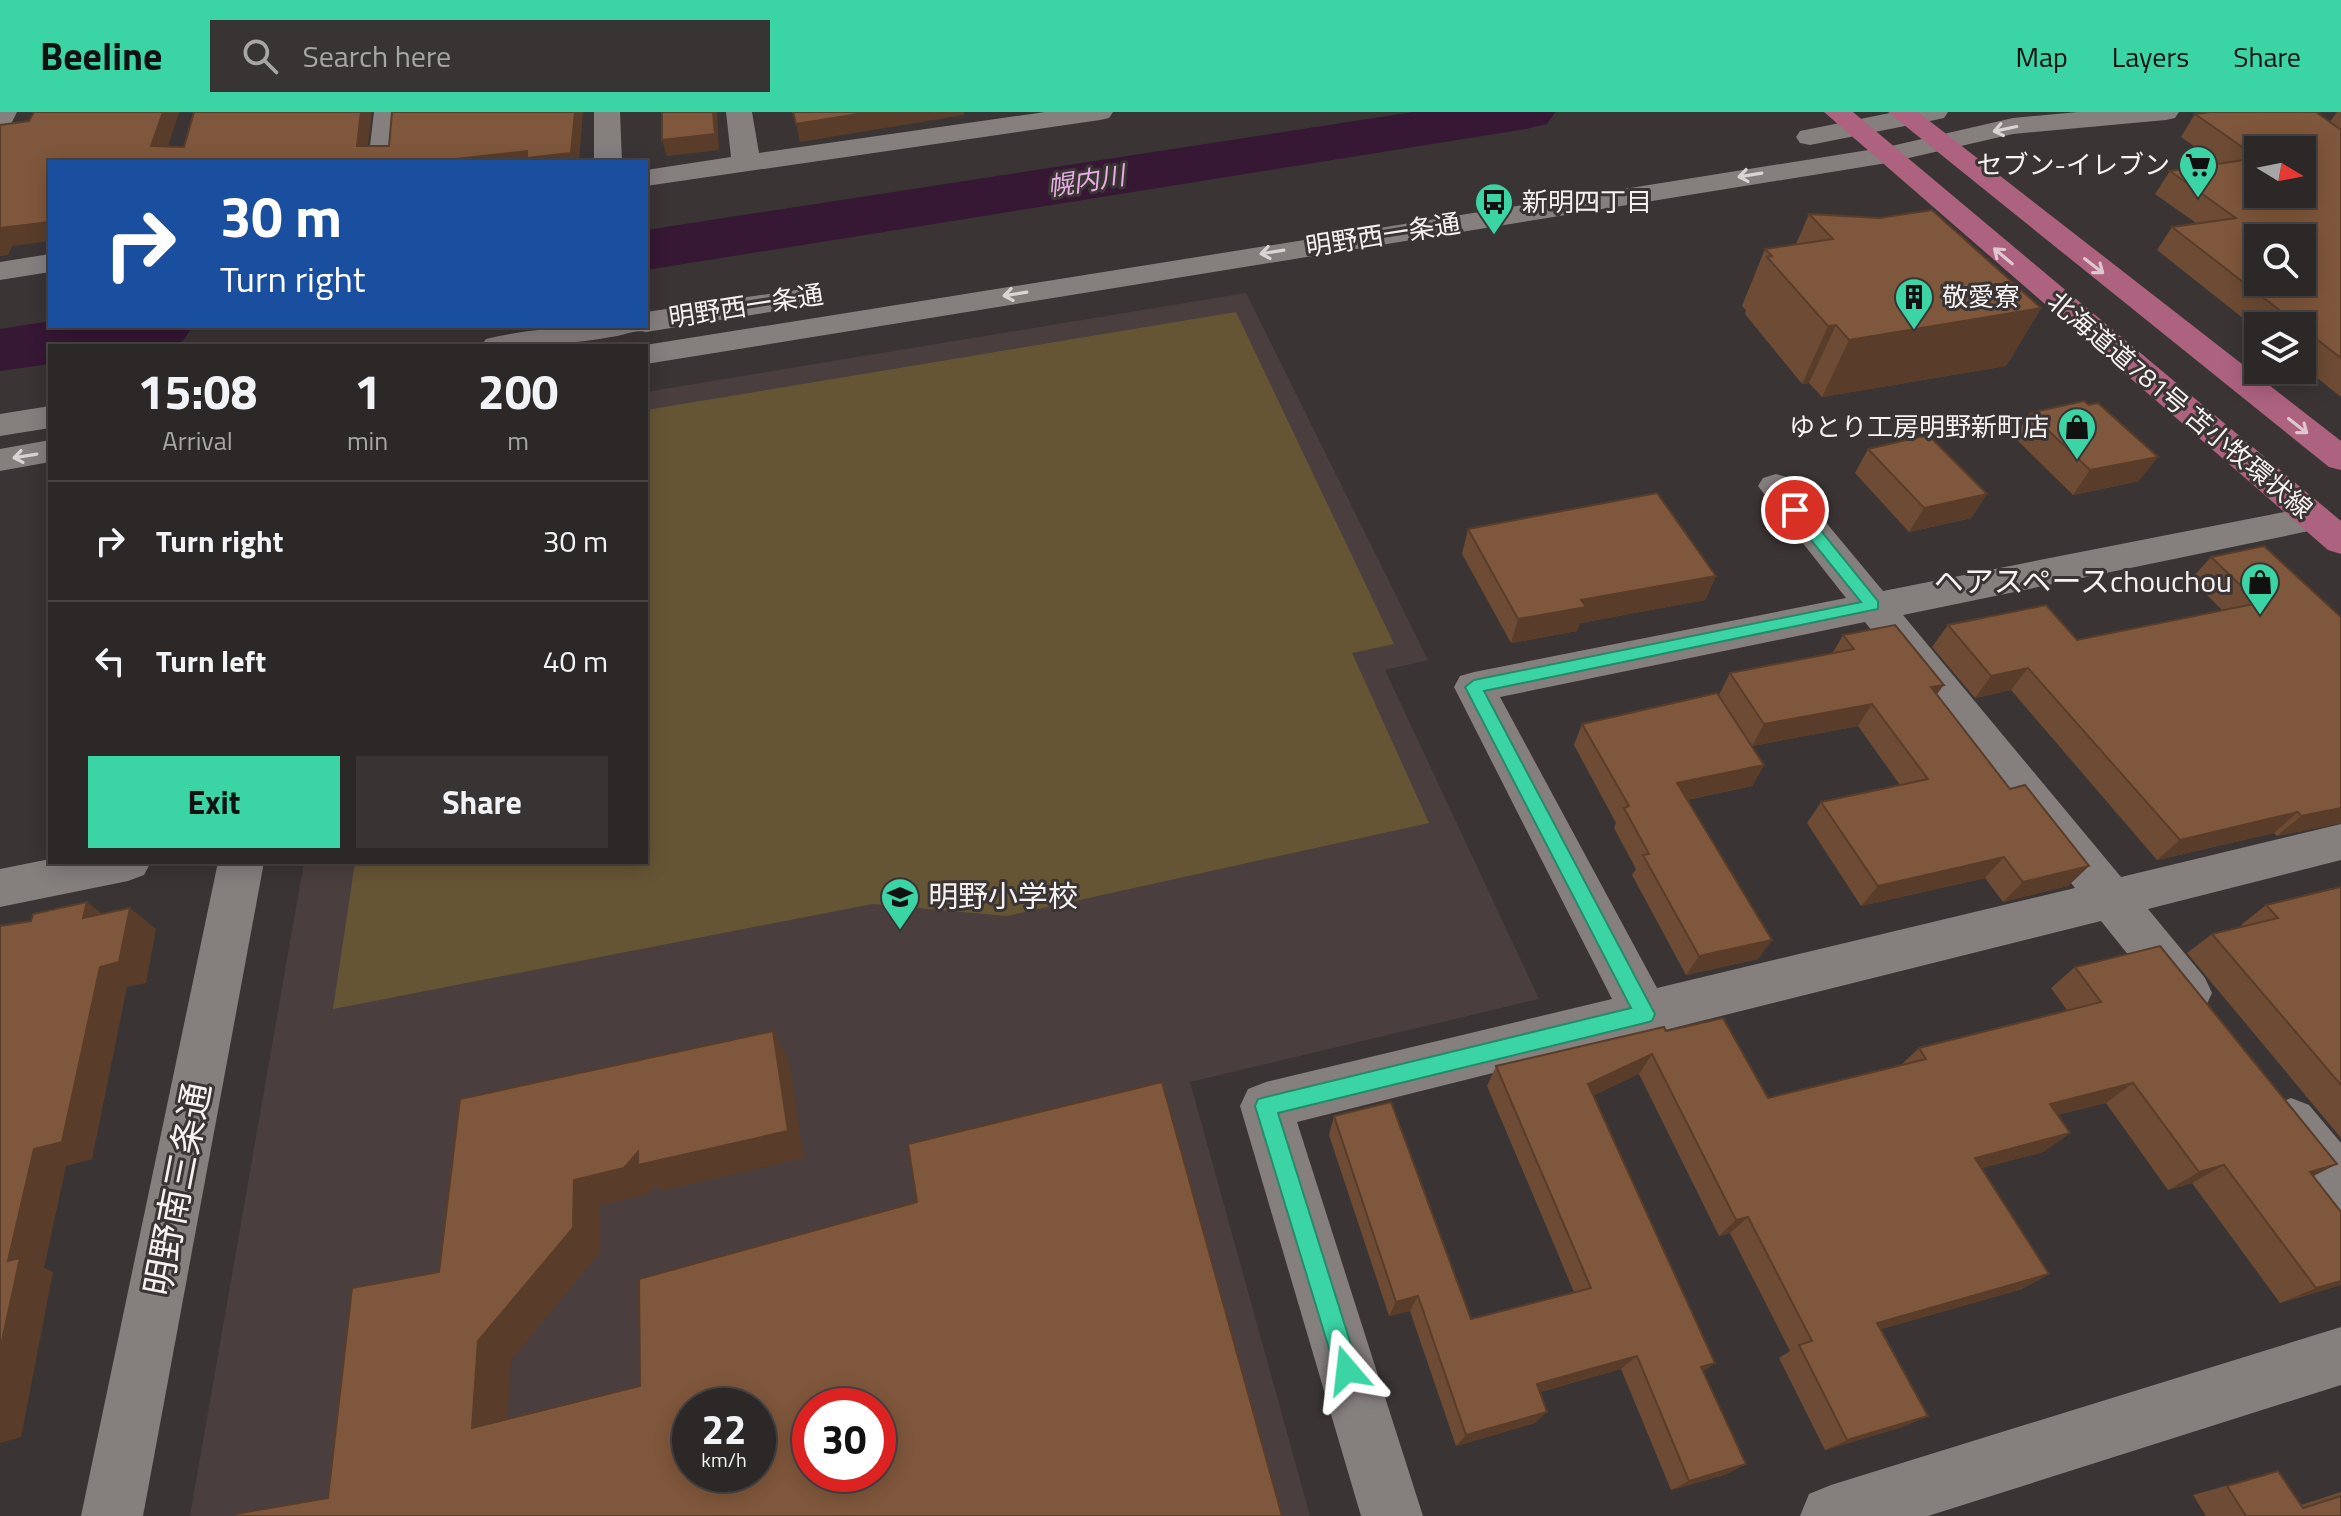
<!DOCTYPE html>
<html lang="en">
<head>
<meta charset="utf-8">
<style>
  body { margin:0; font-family:"Titillium Web","Noto Sans JP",sans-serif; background:#383433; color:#f1f3f6; height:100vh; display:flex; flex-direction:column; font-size:30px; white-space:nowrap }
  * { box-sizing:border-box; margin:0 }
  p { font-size:26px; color:#a6a6a7 }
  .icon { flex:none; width:44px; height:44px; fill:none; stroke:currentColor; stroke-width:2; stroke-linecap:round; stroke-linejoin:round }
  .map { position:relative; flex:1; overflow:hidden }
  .panel { position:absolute; left:48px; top:232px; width:600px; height:520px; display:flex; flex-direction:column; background:#2c2827; border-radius:0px; box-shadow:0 4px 20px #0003,0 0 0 2px #484444 }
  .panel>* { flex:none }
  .guide { position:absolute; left:48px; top:48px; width:600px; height:168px; border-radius:0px; box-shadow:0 4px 20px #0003,0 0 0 2px #484444; background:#1a4fa0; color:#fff; overflow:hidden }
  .needle { width:52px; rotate:100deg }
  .controls { position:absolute; left:2244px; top:24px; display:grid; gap:16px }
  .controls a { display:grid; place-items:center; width:72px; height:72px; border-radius:0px; background:#2c2827; box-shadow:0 4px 20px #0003,0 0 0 2px #484444; font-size:40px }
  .speed { position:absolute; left:672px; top:1276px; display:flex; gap:16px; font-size:40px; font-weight:700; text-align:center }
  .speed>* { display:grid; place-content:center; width:104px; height:104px; border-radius:50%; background:#2c2827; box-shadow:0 4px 20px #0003,0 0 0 2px #484444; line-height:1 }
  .speed small { font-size:20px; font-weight:400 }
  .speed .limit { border:12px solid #d22; background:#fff; color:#111 }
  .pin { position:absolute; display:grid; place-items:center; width:68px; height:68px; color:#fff; margin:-34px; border:4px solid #fff; border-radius:50%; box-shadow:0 2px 8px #0007 }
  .me { position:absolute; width:88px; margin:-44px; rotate:343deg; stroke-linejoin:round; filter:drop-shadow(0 0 6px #0008) }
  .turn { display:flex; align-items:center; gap:28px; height:168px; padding:0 40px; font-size:36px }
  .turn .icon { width:104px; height:104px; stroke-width:2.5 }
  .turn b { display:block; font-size:56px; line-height:68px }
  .eta { display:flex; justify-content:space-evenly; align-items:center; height:136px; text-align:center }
  .eta b { font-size:48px; font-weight:700; line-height:56px }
  .action { display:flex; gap:16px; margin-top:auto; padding:16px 40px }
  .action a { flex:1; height:92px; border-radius:0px; background:#3bd4a4; color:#111; font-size:32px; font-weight:700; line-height:92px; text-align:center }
  .action a+a { background:#383433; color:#f1f3f6 }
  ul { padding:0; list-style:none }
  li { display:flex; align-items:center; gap:24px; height:120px; padding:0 40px; border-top:2px solid #484444 }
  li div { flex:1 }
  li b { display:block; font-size:30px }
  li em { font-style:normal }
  header { display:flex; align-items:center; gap:48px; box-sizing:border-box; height:112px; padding:0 40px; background:#3bd4a4; color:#111 }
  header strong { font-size:38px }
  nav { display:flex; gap:44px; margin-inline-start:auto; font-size:28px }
  .search { width:560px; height:72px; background:#383433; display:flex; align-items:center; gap:20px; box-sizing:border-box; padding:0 28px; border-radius:0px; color:#a6a6a7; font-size:30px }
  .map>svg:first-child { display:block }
  .built { fill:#4a3f3e; fill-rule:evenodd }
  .green { fill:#665535 }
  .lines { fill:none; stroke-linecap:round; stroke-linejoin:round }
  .river { fill:#361734; fill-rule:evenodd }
  .minor { fill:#857f7e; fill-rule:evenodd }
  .major { fill:#ad6280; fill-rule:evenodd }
  .wall { fill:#6d4b34 }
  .shaded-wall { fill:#593d2a }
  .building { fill:#7f573c; stroke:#593d2a; stroke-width:2; fill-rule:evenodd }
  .oneway { stroke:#d9d5d4 }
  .oneway2 { stroke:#dfc7cf }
  .route { fill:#3bd4a4; stroke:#268a6b; stroke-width:2 }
  .labels { text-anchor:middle; stroke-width:6; stroke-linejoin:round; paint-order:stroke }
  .far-poi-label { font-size:26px; fill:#f5f2f1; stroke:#3a3534; text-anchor:end }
  .far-water-label { font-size:26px; font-style:italic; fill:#e7aee3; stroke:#3a3534 }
  .far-street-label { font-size:26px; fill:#f5f2f1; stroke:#3a3534 }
  .poi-label { font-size:30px; fill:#f5f2f1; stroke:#3a3534; text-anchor:end }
  .near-street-label { font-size:36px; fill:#f5f2f1; stroke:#3a3534 }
</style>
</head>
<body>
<header>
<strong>Beeline</strong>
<div class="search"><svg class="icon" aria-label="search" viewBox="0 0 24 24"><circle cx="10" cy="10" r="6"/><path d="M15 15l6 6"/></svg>Search here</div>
<nav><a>Map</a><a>Layers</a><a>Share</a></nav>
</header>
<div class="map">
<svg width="2341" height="1404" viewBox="0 0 2341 1404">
  <rect width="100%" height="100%" fill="#3a3534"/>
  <path class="built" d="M1246,181L1428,548L1385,558L1539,887L1190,970L1310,1404H190L304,750H646V280ZM690,1294H758V1362H690ZM810,1294H878V1362H810Z"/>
  <polygon class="green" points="1236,200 1394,532 1352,541 1429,711 1007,804 872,792 333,897 355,750 646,750 646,298"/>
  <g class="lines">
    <g class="river">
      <polygon points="1413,0 1555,0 1547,12 1526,17 646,158 646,118"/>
      <polygon points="50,209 50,214 193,214 183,229 162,234 50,234 50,252 0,259 0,217"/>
    </g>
    <g class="minor">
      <polygon points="0,0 17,0 10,14 0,16"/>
      <polygon points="374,0 400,0 396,50 368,50"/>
      <polygon points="594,0 620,0 622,50 594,50"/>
      <polygon points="726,0 752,0 759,41 1045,0 1113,0 1109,6 1100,8 646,74 646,58 731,45"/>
      <polygon points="1895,0 1948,0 1944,6 1935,8 1810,33 1800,31 1796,25 1800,19"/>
      <polygon points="2078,0 2179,0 2175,6 2166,8 2013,22 1887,51 646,252 646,234 639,234 1887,35 2013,6"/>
      <polygon points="50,142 50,160 0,168 0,150"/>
      <path d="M802,177L813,179L818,186L813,193L646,220C636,217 623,224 611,225C567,233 525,234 481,234L486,227C539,214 592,214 646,214V200Z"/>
      <polygon points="50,294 50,316 0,324 0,302"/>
      <polygon points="50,328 50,350 0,359 0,337"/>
      <path d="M1776,362L1789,366L1883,479L2314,394L2327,397L2332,406L2327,415L2314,418L1903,503L2121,765L2341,712V748L2148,797L2205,866L2212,881L2205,896L2188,903L2171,896L2101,809L1297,1010L1423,1404H1361L1240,994L1248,977L1266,970L1612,887L1454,575L1460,564L1474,560L1846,486L1758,374L1763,366ZM1865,510L2075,776L1657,876L1500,585Z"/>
      <polygon points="50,747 50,750 151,750 144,763 128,769 0,795 0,757"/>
      <polygon points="218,750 264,750 143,1404 81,1404"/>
      <polygon points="2291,986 2309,993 2341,1031 2341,1098 2322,1090 2273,1027 2265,1010 2273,993"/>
      <polygon points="2341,1215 2341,1273 1928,1404 1800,1404 1809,1382 1831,1373"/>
    </g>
    <g class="major">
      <polygon points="1824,0 1853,0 2341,409 2341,442 2328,438"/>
      <polygon points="1888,0 1918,0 2341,329 2341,358 2329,355"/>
    </g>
  </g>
  <g class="wall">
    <polygon points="2337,0 2341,0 2341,285 2302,254 2302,214 2258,214 2258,218 2157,138 2172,115 2196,111 2155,82 2170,59 2219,52 2181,25 2195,2 2330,10"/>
    <polygon points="1809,102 2041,196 2006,254 1822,285 1809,271 1802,272 1745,202 1746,198 1742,194 1765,137 1796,132"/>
    <polygon points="2030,301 2139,369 2073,383 2014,325"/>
    <polygon points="1868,337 1987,382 1971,406 1909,420 1855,361"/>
    <polygon points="1468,417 1716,464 1705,488 1580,511 1577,519 1511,531 1462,442"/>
    <polygon points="2211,445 2341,505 2341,711 2277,724 2274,721 2157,748 2011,578 1975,586 1932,535 1948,513 2077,528 2223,499 2191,467"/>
    <polygon points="1843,523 1937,582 2010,677 2089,754 2068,774 2003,790 1985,766 1861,794 1807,711 1821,690 1900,673 1858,614 1752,634 1764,653 1752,674 1687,688 1758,847 1686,863 1632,763 1636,757 1614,716 1616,711 1574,633 1582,612 1719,583 1730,561 1832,542"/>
    <polygon points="2341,777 2341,1026 2187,841 2212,822 2242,814 2241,813 2266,793"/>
    <polygon points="2075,855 2313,1065 2341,1173 2280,1191 2192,1071 2168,1078 2106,991 2057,1003 2070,1021 2043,1040 1982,1056 2049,1162 2022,1177 1881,1217 1928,1304 1902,1315 1825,1338 1779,1246 1790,1239 1730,1121 1719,1124 1639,962 1593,983 1715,1251 1703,1259 1727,1362 1671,1378 1621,1257 1540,1280 1535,1311 1456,1334 1410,1199 1389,1204 1329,1023 1334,1004 1471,1207 1574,1180 1487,974 1496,954 1666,919 1768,986 1901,953 1919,936 2067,898 2051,876"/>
    <polygon points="2278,1359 2301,1393 2341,1380 2341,1404 2206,1404 2193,1383"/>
  </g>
  <g class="shaded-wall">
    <polygon points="163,0 179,0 163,50 151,34"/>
    <polygon points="361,0 372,0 366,50 357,34"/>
    <polygon points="575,0 583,0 579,50 429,50"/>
    <polygon points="713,0 717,0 719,38 667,44 662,28"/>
    <polygon points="870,0 964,0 964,3 800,30 796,12"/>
    <polygon points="50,110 50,129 12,134 8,143 0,144 0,116"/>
    <polygon points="2041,196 2006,254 1822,285 1849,228"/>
    <polygon points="1836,213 1809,271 1802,272 1828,214"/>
    <polygon points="2158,345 2139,369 2073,383 2090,358"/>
    <polygon points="1987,382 1971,406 1909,420 1924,396"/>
    <polygon points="1716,464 1705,488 1580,511 1577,519 1511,531 1518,507 1581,488"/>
    <polygon points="2028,556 2011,578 1975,586 1991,564"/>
    <polygon points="1944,573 1927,595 1931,575"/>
    <polygon points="1872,592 1858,614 1752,634 1764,612"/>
    <polygon points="1764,653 1752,674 1666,692 1677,671"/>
    <polygon points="2341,696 2341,711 2277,724 2301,704"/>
    <polygon points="2298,700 2274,721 2157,748 2180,728"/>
    <polygon points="2004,745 1985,766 1861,794 1878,774"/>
    <polygon points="2089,754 2068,774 2003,790 2023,770"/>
    <polygon points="87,790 114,811 83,806"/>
    <polygon points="130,796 156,817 146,871 127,875 92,1047 66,1054 44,1156 53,1160 21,1325 0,1331 0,1238 8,1149 34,1037 100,855"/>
    <polygon points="1772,828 1758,847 1686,863 1699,844"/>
    <polygon points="773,919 789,948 804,1046 661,1079 656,1072 648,1082 600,1093 600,1140 511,1248 506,1332 472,1316 478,1229 574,1068 638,1040"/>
    <polygon points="1652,942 1639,962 1576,992 1588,972"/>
    <polygon points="2133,971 2106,991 2025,1011 2050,992"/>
    <polygon points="2070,1021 2043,1040 1951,1064 1975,1046"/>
    <polygon points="2337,1052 2302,1070 2310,1060"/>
    <polygon points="2224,1053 2192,1071 2168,1078 2199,1060"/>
    <polygon points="1748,1105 1730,1121 1719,1124 1736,1108"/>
    <polygon points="2049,1162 2022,1177 1854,1225 1877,1211"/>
    <polygon points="2341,1169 2341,1173 2280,1191 2316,1176"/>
    <polygon points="1418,1184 1410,1199 1389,1204 1396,1190"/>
    <polygon points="1637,1244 1621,1257 1524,1284 1537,1272"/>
    <polygon points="1715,1251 1697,1263 1701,1255"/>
    <polygon points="1547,1300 1535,1311 1456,1334 1466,1323"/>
    <polygon points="1928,1304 1902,1315 1825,1338 1847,1328"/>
    <polygon points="1746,1352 1727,1362 1671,1378 1689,1369"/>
  </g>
  <g class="building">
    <polygon points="34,0 163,0 151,34 184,35 194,0 361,0 357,34 389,34 392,0 575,0 571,41 527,46 527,39 429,50 50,50 50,110 0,116 0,13 29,9"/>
    <polygon points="662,0 713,0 715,22 662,28"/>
    <polygon points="793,0 870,0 796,12"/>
    <path d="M2211,0H2316L2341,18V246L2302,216V214H2300L2172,115L2236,106L2170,59L2258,46V82H2302V38H2258V46L2195,2ZM2258,126H2302V170H2258Z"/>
    <polygon points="1932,98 2041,196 1849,228 1836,213 1828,214 1767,145 1772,144 1765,137 1833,127 1809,102 1879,106"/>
    <polygon points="2084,289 2089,293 2098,291 2158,345 2090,358 2030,301"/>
    <polygon points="1928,323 1987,382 1924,396 1868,337"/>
    <polygon points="1657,381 1716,464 1581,488 1586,495 1518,507 1468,417"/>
    <polygon points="2264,434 2341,505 2341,696 2301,704 2298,700 2180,728 2028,556 1991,564 1948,513 2046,493 2077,528 2259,491 2211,445"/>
    <polygon points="1895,513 1944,573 1931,575 2010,677 2025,673 2089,754 2023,770 2004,745 1878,774 1821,690 1928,667 1872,592 1764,612 1730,561 1854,537 1843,523"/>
    <polygon points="1717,581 1764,653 1677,671 1772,828 1699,844 1643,743 1649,742 1624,696 1629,694 1582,612"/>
    <polygon points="2340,775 2341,777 2341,973 2212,822 2278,806 2266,793"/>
    <polygon points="87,790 83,806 130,796 119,850 100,855 62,1030 34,1037 8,1149 20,1146 0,1238 0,814 31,809 33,802"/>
    <polygon points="2160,834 2337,1052 2310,1060 2341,1100 2341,1169 2316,1176 2224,1053 2199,1060 2133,971 2050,992 2070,1021 1975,1046 2049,1162 1877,1211 1928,1304 1847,1328 1799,1233 1812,1229 1748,1105 1736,1108 1652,942 1588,972 1715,1251 1701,1255 1746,1352 1689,1369 1637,1244 1537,1272 1547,1300 1466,1323 1418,1184 1396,1190 1334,1004 1391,990 1471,1207 1591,1176 1496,954 1664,915 1666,919 1723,906 1768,986 1926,947 1919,936 2101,890 2075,855"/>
    <path d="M773,919L788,1019L638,1053V1040L624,1056L574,1068L573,1116L478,1229L472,1316L640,1274L639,1167L917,1090L908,1032L1162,970L1282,1404H235V1402L328,1386L352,1176L439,1160L460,987ZM690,1294H758V1362H690ZM810,1294H878V1362H810Z"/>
    <polygon points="2278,1359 2303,1396 2341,1384 2341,1404 2246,1404 2227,1374"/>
  </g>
  <defs><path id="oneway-shaft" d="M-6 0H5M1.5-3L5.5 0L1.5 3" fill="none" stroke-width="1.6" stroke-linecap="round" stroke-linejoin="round" transform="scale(2)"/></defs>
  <g class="oneway">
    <use href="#oneway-shaft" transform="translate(2005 17) rotate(168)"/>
    <use href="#oneway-shaft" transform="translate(1750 63) rotate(171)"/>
    <use href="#oneway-shaft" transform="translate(1272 140) rotate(171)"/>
    <use href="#oneway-shaft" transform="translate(1015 182) rotate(171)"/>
    <use href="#oneway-shaft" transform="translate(25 344) rotate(171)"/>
  </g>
  <g class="oneway2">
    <use href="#oneway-shaft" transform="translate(2003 144) rotate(-140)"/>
    <use href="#oneway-shaft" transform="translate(2094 154) rotate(38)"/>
    <use href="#oneway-shaft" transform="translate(2298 314) rotate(38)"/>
  </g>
  <polygon class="route" points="1795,393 1801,394 1878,489 1878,497 1484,579 1655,902 1652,909 1645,911 1278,1001 1359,1258 1355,1266 1347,1270 1338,1266 1255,994 1258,987 1631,896 1465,575 1474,568 1861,490 1790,402 1788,398"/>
  <defs>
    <symbol id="supermarket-pin" viewBox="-11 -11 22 30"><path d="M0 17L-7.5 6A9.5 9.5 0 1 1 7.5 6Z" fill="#3bd4a4" stroke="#3a3534"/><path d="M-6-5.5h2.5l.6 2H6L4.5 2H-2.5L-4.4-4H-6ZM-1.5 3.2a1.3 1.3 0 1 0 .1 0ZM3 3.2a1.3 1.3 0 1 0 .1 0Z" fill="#111"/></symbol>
    <symbol id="bus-pin" viewBox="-11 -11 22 30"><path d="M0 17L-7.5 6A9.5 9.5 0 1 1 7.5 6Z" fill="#3bd4a4" stroke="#3a3534"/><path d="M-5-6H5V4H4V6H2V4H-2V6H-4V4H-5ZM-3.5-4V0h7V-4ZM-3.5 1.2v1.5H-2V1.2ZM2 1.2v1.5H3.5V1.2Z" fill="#111"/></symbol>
    <symbol id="building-pin" viewBox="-11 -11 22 30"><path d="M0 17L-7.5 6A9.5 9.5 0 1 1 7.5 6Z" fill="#3bd4a4" stroke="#3a3534"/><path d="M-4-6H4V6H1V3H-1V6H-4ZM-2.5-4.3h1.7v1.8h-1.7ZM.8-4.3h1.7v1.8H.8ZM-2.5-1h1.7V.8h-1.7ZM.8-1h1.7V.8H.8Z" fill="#111"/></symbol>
    <symbol id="shop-pin" viewBox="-11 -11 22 30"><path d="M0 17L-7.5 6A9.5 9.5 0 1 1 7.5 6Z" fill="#3bd4a4" stroke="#3a3534"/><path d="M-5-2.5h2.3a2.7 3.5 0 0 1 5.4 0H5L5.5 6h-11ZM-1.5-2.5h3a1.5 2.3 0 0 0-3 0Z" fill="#111"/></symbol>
    <symbol id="school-pin" viewBox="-11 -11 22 30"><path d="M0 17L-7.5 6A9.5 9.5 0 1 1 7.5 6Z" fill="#3bd4a4" stroke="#3a3534"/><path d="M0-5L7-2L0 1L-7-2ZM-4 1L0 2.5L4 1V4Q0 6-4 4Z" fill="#111"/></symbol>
  </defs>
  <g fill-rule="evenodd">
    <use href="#supermarket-pin" x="2176" y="31" width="44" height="60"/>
    <use href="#bus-pin" x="1472" y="68" width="44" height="60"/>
    <use href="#building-pin" x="1892" y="163" width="44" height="60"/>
    <use href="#shop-pin" x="2055" y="293" width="44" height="60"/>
    <use href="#shop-pin" x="2238" y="448" width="44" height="60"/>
    <use href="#school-pin" x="878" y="763" width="44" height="60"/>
  </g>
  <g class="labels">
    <g class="far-poi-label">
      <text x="2170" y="62">セブン-イレブン</text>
      <text x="1522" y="99" text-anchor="start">新明四丁目</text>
      <text x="1942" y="194" text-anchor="start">敬愛寮</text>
      <text x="2049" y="324">ゆとり工房明野新町店</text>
    </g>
    <g class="far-water-label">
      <text transform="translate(1086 69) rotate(-9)" y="9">幌内川</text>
    </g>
    <g class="far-street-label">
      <text transform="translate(1383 123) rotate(-9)" y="9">明野西一条通</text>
      <text transform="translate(746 194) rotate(-9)" y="9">明野西一条通</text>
      <text transform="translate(2180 293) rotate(40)" y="9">北海道道781号 苫小牧環状線</text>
    </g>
    <g class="poi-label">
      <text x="2232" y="480">ヘアスペースchouchou</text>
      <text x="928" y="795" text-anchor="start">明野小学校</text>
    </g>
    <g class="near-street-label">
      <text transform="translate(177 1077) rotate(-79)" y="13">明野南三条通</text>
    </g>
  </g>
</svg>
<div class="controls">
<a><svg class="needle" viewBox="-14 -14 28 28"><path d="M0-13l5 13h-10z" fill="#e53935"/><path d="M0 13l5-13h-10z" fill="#a6a6a7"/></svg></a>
<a><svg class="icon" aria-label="search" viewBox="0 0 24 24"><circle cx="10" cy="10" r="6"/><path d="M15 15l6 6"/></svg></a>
<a><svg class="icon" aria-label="layers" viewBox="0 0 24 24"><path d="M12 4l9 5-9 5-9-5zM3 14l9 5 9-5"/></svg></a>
</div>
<div class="speed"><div>22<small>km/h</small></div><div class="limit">30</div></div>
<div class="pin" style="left:1795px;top:398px;background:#d93025"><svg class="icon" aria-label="arrive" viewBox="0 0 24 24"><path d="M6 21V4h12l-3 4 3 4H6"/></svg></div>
<svg class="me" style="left:1347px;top:1258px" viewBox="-20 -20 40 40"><path d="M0-17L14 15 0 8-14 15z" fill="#3bd4a4" stroke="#fff" stroke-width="4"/></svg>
<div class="guide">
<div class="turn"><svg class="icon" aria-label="right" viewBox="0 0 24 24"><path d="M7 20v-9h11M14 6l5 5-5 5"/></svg><div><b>30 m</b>Turn right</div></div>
</div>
<section class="panel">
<div class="eta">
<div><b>15:08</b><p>Arrival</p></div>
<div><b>1</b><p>min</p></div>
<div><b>200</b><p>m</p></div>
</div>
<ul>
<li><svg class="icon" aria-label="right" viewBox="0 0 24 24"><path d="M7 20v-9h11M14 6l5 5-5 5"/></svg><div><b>Turn right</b></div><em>30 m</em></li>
<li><svg class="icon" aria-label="left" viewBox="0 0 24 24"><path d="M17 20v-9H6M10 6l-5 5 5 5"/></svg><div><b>Turn left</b></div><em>40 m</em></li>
</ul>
<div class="action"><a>Exit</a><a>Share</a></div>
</section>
</div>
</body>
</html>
